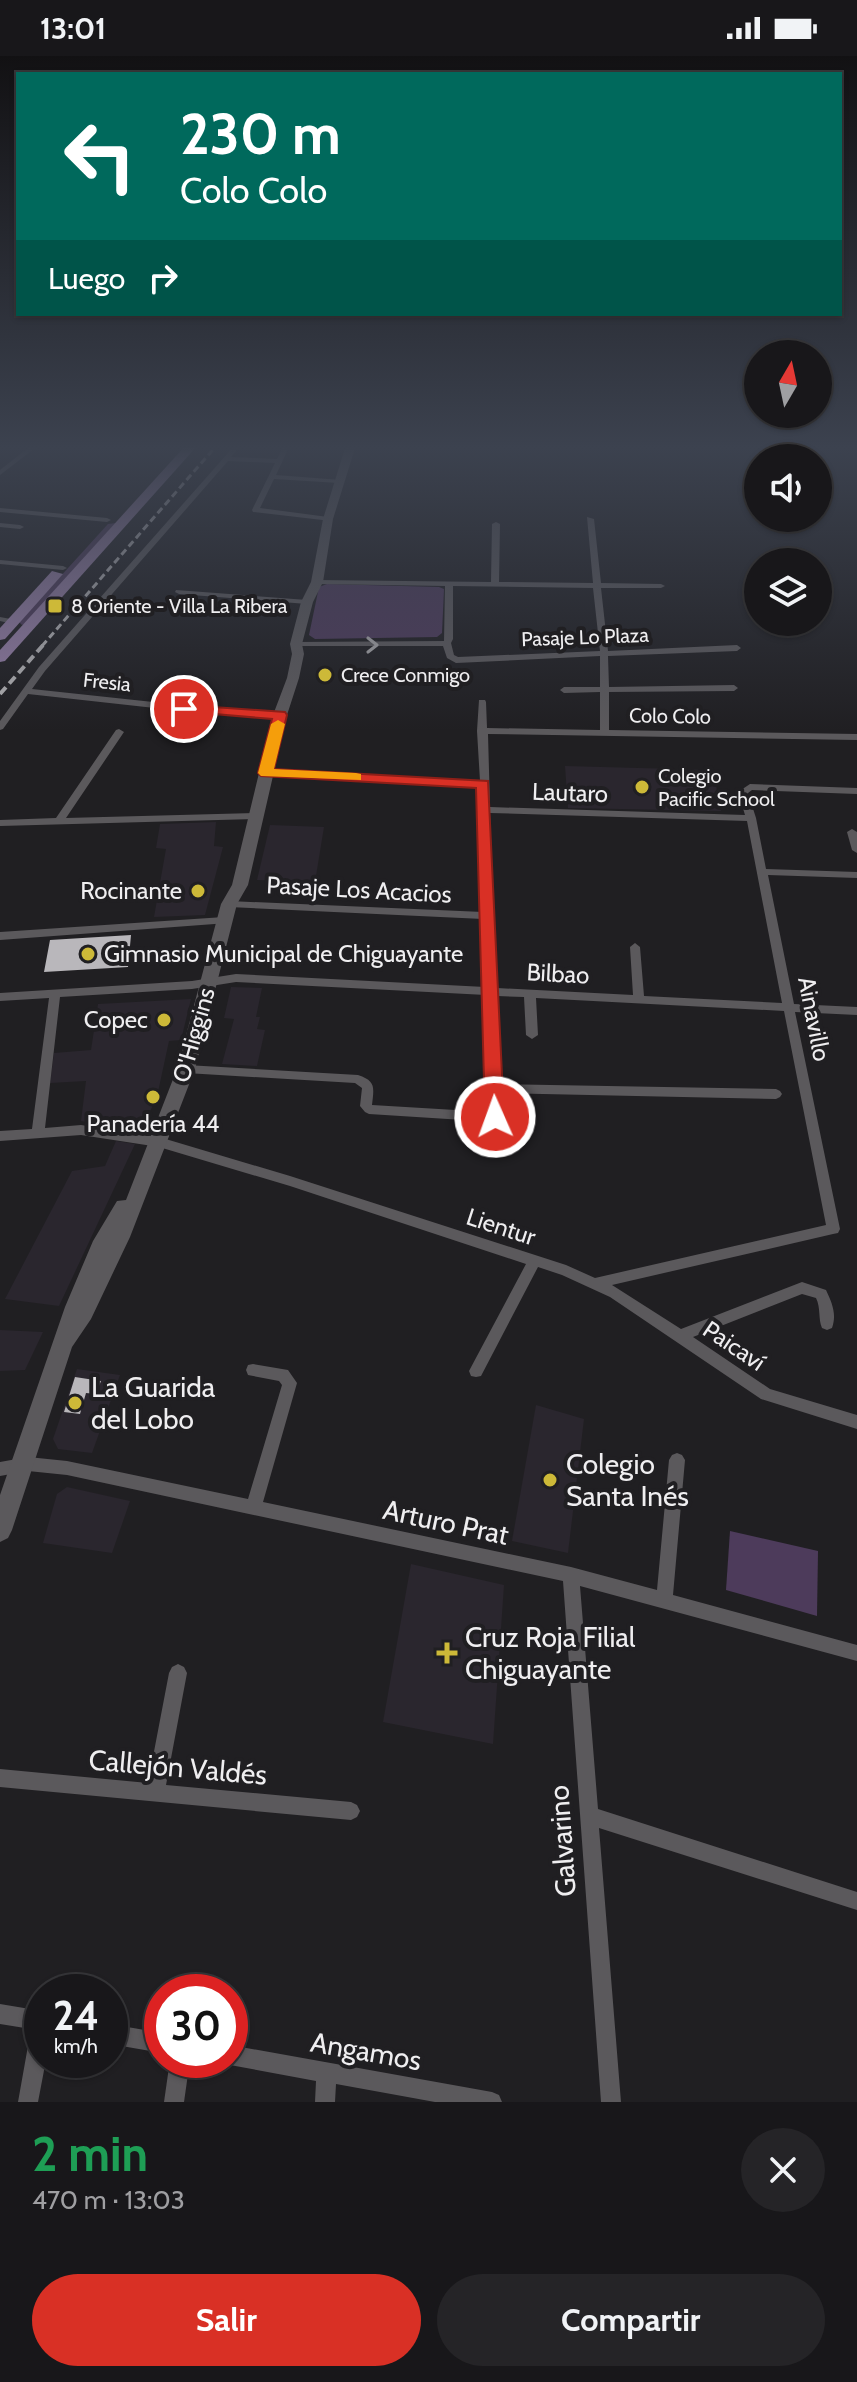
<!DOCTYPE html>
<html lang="es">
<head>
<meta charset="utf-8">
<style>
  body { margin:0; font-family:Cabin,sans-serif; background:#252427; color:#f1f3f6; height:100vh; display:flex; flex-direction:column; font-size:30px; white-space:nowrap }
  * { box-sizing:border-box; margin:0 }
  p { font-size:26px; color:#9f9fa2 }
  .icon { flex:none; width:44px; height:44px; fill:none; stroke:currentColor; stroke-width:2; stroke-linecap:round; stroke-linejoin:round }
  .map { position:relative; height:2046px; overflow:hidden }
  .details { display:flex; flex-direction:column; background:#18171a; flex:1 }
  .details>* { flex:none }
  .hud { position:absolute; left:16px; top:16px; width:826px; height:244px; border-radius:0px; box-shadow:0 2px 6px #0004,0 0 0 2px #363639; background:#00695c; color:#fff; overflow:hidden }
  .needle { width:52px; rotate:9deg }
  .controls { position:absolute; left:744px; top:284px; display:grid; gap:16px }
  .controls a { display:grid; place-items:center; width:88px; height:88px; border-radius:50%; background:#18171a; box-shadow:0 2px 6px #0004,0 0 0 2px #363639; font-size:40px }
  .speed { position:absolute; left:24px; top:1918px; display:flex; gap:16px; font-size:40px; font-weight:700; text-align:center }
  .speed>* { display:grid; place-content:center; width:104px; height:104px; border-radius:50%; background:#18171a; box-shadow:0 2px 6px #0004,0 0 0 2px #363639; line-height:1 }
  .speed small { font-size:20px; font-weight:400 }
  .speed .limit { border:12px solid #d22; background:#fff; color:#111 }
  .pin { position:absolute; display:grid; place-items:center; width:68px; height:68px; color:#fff; margin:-34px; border:4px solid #fff; border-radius:50%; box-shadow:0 2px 8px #0007 }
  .me { position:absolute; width:88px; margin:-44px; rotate:358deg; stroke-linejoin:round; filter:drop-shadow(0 0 6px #0008) }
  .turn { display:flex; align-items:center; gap:28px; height:168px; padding:0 32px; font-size:36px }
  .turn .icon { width:104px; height:104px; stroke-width:2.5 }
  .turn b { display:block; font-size:56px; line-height:68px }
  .then { display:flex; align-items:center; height:76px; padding:0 32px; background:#0003; gap:16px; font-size:30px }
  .round { display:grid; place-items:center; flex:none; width:84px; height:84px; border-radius:42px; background:#252427 }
  .overview { display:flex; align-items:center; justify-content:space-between; height:136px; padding:0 32px }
  h1 { font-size:48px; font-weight:700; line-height:60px; color:#1e9e55 }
  .primary-button { display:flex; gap:16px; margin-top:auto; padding:16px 32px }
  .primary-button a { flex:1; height:92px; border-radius:48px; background:#d93025; color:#fff; font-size:32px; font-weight:700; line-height:92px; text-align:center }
  .primary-button a+a { background:#252427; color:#f1f3f6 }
  .status { display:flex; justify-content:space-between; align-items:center; height:56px; padding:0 40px; background:#18171a; direction:ltr }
  .status svg { height:22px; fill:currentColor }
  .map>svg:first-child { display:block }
  .built { fill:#2a262e }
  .green { fill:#4d3b5b }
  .building { fill:#b9b7bb }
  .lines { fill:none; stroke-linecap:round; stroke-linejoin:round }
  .minor { fill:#5b595c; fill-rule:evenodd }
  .secondary { fill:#5b595c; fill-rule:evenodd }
  .primary { fill:#927ca3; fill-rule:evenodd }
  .rail-far1 { stroke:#b1b0b2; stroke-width:3; stroke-dasharray:7 4; stroke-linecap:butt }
  .rail { stroke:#b1b0b2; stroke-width:4; stroke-dasharray:9 5; stroke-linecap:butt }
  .oneway { stroke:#a5a4a6 }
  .route { fill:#d93025; stroke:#8d1f18; stroke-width:2 }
  .slow { fill:#f59e0b }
  .poi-dot { fill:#cdb938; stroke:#201f22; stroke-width:3 }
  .labels { text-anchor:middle; stroke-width:8; stroke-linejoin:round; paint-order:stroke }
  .far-poi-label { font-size:20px; fill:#efeef0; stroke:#201f22; text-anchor:start }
  .far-street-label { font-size:20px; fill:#efeef0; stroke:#201f22 }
  .street-label { font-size:24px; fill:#efeef0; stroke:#201f22 }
  .poi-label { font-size:24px; fill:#efeef0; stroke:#201f22; text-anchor:end }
  .near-poi-label { font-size:28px; fill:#efeef0; stroke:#201f22; text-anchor:start }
  .near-street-label { font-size:28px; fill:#efeef0; stroke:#201f22 }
</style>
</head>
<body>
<div class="status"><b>13:01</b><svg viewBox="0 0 49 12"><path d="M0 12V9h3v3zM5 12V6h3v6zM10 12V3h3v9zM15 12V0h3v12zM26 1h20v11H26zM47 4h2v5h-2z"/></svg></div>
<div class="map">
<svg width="857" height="2046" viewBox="0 0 857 2046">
  <rect width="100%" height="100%" fill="#201f22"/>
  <g class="built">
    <polygon points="565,710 713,714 721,755 568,752"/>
    <polygon points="216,766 214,790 223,791 205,859 154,861 166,793 156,792 160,768"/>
    <polygon points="270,769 324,771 315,826 257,824"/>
    <polygon points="231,931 262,932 256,961 260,961 257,973 265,974 257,1010 222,1008 234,963 224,962"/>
    <polygon points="191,943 181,984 169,985 158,1036 142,1076 81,1065 86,1025 50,1027 54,997 91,994 98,948"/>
    <polygon points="116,1085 135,1088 59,1250 5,1243 72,1115 105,1110"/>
    <polygon points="0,1274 43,1276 25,1314 0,1315"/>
    <polygon points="77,1313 120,1319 92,1397 58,1393 53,1383"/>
    <polygon points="536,1349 584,1363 568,1497 512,1485"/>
    <polygon points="67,1431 130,1445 112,1497 43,1487 57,1438"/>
    <polygon points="411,1508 504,1529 493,1688 383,1666"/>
  </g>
  <g class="green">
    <polygon points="116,467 25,568 22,569 19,566 108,468"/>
    <polygon points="327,528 439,531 444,533 442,577 437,581 315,583 309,579 319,531"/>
    <polygon points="730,1475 818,1495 817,1560 726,1534"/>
  </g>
  <g class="building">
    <polygon points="131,879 128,911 44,916 50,884"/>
    <polygon points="75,1321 101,1325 96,1338 86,1337 80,1358 64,1356"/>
  </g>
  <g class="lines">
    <g class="minor">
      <polygon points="32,389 39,389 0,419 0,414"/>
      <polygon points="170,389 179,389 173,391"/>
      <polygon points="235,389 241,389 231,401 277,403 284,389 290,389 276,419 341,424 341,426 339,427 274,423 260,452 328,461 331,461 331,465 253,456 252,454 275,407 228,405 45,615 32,633 209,652 280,656 284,659 283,661 209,658 28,638 3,673 0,674 0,665 39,611"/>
      <polygon points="0,452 107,462 111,464 107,466 0,456"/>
      <path d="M587,461L594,463L601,527L661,528L665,530L661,532H601L608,595L737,589L741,592L737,595L608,600L609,631L734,629L738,632L734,635L609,636V674L857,678V684L488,678L490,751L745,759L738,736L750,728L857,732V738L752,734L748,737L756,762L766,813L857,816V822L768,819L794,948L857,951V959L795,956L840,1173L838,1177L833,1178L612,1229L681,1273L802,1226L826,1234C832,1247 837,1258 832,1272L827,1274L822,1272C818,1263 821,1252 816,1242L802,1238L693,1281L770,1333L857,1359V1373L761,1343L610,1241L562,1219L538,1211L481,1320L476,1321L471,1320L469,1315L526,1208L290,1130L159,1091L81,1079L0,1085V1075L32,1073L49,942L0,945V937L192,925L236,918L485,931L483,863L229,851L224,848L229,845L483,856L480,731L266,720L261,717L266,714L480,725L477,675L479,644H485L486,646L487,672L600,674V636L564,637L560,634L564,631H600V600L456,607L447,602L443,590H296L292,588L296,586L444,585L445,530L317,528L313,526L317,524L491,526L492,468L496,466L500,468L499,526L593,527ZM453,530L593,532L600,595L458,601L454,599L451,587L453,583ZM490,757L747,765L782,947L644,940L640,891L635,887L630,891L633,939L497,932ZM236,926L486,939L489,1056L372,1049C374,1031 376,1025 358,1019L186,1009L180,1013L186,1017L355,1027L362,1032L360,1050L365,1056L369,1058L495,1066L499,1064L501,1061L500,1037L776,1043L780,1041L782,1038L780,1035L776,1033L500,1028L497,940L524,941L526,979L532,983L538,979L536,942L784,955L826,1169L595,1222L566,1209L290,1120L159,1081L81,1069L45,1072L60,941L192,933Z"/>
      <polygon points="0,467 20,469 24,471 20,473 0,471"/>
      <polygon points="0,504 63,510 67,512 63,514 0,508"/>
      <polygon points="176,534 307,544 311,546 307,548 179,538 175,536"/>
      <polygon points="0,561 16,564 17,566 13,568 0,565"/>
      <polygon points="119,673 124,676 66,762 255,757 260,760 255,763 0,770 0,764 56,762 116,674"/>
      <polygon points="852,773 857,776 857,797 852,794 847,776"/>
      <polygon points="224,861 228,863 229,865 228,867 0,884 0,876"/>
      <polygon points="253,1308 288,1314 297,1327 263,1446 571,1511 657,1534 669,1404 672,1399 677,1397 682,1399 685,1404 673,1539 857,1589 857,1605 580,1530 598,1753 857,1836 857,1854 599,1772 621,2046 601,2046 563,1525 67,1419 28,1415 0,1420 0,1406 28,1401 67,1405 248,1443 282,1329 279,1325 248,1319 246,1314 248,1309"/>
      <polygon points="178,1608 184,1611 187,1617 166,1729 351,1746 357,1749 360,1755 357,1761 351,1764 0,1731 0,1713 148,1727 169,1617 172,1611"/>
      <polygon points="0,1948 42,1955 42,2004 46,2004 38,2046 18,2046 31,1973 0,1968"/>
      <polygon points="110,1968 162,1977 162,1997 110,1988"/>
      <polygon points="230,1989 492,2036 499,2039 502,2046 435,2046 336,2028 335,2046 315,2046 316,2025 230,2009 223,2006 222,2004 230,2004"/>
      <polygon points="170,2004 190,2004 184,2046 164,2046"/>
    </g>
    <polygon class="secondary" points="346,389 356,389 333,463 323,526 313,546 302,588 304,598 299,622 287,659 248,829 237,848 195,1013 130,1181 91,1263 72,1291 12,1474 8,1482 0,1486 0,1439 65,1251 93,1185 117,1145 126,1144 177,1013 221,848 232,829 273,659 287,622 292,598 290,588 301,546 311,526 323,463"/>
    <g class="primary">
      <polygon points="186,389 198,389 5,605 0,606 0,594"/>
      <polygon points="52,515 63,518 5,583 0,584 0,572"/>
    </g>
    <polyline class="rail-far1" points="42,590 217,389"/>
    <polyline class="rail" points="0,638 44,588"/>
  </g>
  <defs><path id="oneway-chevron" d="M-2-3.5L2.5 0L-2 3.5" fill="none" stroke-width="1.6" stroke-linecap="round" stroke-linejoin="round" transform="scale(2)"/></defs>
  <use class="oneway" href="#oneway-chevron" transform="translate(372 589)"/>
  <linearGradient id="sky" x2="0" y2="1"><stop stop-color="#121113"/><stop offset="0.58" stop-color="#3c424f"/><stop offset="1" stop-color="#3c424f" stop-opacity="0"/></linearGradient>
  <rect width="857" height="675" fill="url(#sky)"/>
  <polygon class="route" points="184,649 285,656 287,659 274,713 488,725 504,1061 501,1066 495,1069 485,1061 476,732 261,720 258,717 272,663 179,655 177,653"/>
  <polygon class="slow" points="278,664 285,668 274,713 356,717 361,718 361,724 261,720 258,717 271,668"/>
  <g class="poi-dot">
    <rect x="47" y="542" width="16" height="16" rx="4"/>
    <circle cx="325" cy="619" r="8"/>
    <circle cx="642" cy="731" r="8"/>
    <circle cx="198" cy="835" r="8"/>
    <circle cx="88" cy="898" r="8"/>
    <circle cx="164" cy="964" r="8"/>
    <circle cx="153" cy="1041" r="8"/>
    <circle cx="75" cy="1347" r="8"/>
    <circle cx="550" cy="1424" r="8"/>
    <path d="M443 1585h8v8h8v8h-8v8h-8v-8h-8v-8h8z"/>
  </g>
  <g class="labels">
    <g class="far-poi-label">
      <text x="71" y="557">8 Oriente - Villa La Ribera</text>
      <text x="341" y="626">Crece Conmigo</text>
      <text x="658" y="727">Colegio<tspan x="658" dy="23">Pacific School</tspan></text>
    </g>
    <g class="far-street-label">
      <text transform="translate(585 581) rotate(-2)" y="7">Pasaje Lo Plaza</text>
      <text transform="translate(107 626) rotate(6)" y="7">Fresia</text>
      <text transform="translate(670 660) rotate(1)" y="7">Colo Colo</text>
    </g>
    <g class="street-label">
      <text transform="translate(570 737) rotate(2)" y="8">Lautaro</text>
      <text transform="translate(359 834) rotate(3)" y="8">Pasaje Los Acacios</text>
      <text transform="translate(558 918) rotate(3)" y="8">Bilbao</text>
      <text transform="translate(814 963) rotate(79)" y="8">Ainavillo</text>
      <text transform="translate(194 979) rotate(-74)" y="8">O'Higgins</text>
      <text transform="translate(501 1171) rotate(18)" y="8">Lientur</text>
      <text transform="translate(734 1290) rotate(34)" y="8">Paicaví</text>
    </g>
    <g class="poi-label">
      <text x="182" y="843">Rocinante</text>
      <text x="104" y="906" text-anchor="start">Gimnasio Municipal de Chiguayante</text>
      <text x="148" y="972">Copec</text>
      <text x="153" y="1076" text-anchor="middle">Panadería 44</text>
    </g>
    <g class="near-poi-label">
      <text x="91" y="1341">La Guarida<tspan x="91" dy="32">del Lobo</tspan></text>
      <text x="566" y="1418">Colegio<tspan x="566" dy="32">Santa Inés</tspan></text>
      <text x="465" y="1591">Cruz Roja Filial<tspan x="465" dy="32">Chiguayante</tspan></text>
    </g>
    <g class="near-street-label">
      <text transform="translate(446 1466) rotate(12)" y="10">Arturo Prat</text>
      <text transform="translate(178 1711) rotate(5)" y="10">Callejón Valdés</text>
      <text transform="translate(562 1785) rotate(-94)" y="10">Galvarino</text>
      <text transform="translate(366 1995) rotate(10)" y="10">Angamos</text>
    </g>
  </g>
</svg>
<div class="controls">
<a><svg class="needle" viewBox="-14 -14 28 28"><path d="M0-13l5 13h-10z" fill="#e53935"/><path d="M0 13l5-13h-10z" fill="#9f9fa2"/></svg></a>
<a><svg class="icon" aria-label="sound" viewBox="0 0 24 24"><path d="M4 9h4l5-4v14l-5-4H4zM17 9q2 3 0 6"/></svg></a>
<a><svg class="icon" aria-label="layers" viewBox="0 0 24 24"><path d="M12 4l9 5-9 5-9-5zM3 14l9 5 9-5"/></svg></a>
</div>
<div class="speed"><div>24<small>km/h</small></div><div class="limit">30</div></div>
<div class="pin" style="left:184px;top:653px;background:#d93025"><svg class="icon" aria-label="arrive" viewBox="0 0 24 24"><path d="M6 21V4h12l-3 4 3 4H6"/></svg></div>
<svg class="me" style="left:495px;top:1061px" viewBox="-20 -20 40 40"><circle r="17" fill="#d93025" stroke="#fff" stroke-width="3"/><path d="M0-11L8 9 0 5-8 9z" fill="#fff"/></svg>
<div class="hud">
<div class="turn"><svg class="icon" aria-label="left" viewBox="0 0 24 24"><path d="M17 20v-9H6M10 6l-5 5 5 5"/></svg><div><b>230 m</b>Colo Colo</div></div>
<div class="then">Luego<svg class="icon" aria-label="right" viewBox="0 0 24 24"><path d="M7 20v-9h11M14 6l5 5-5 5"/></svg></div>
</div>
</div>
<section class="details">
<div class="overview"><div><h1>2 min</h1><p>470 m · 13:03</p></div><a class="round"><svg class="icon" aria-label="close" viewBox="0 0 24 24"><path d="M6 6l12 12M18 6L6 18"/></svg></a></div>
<div class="primary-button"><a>Salir</a><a>Compartir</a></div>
</section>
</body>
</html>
